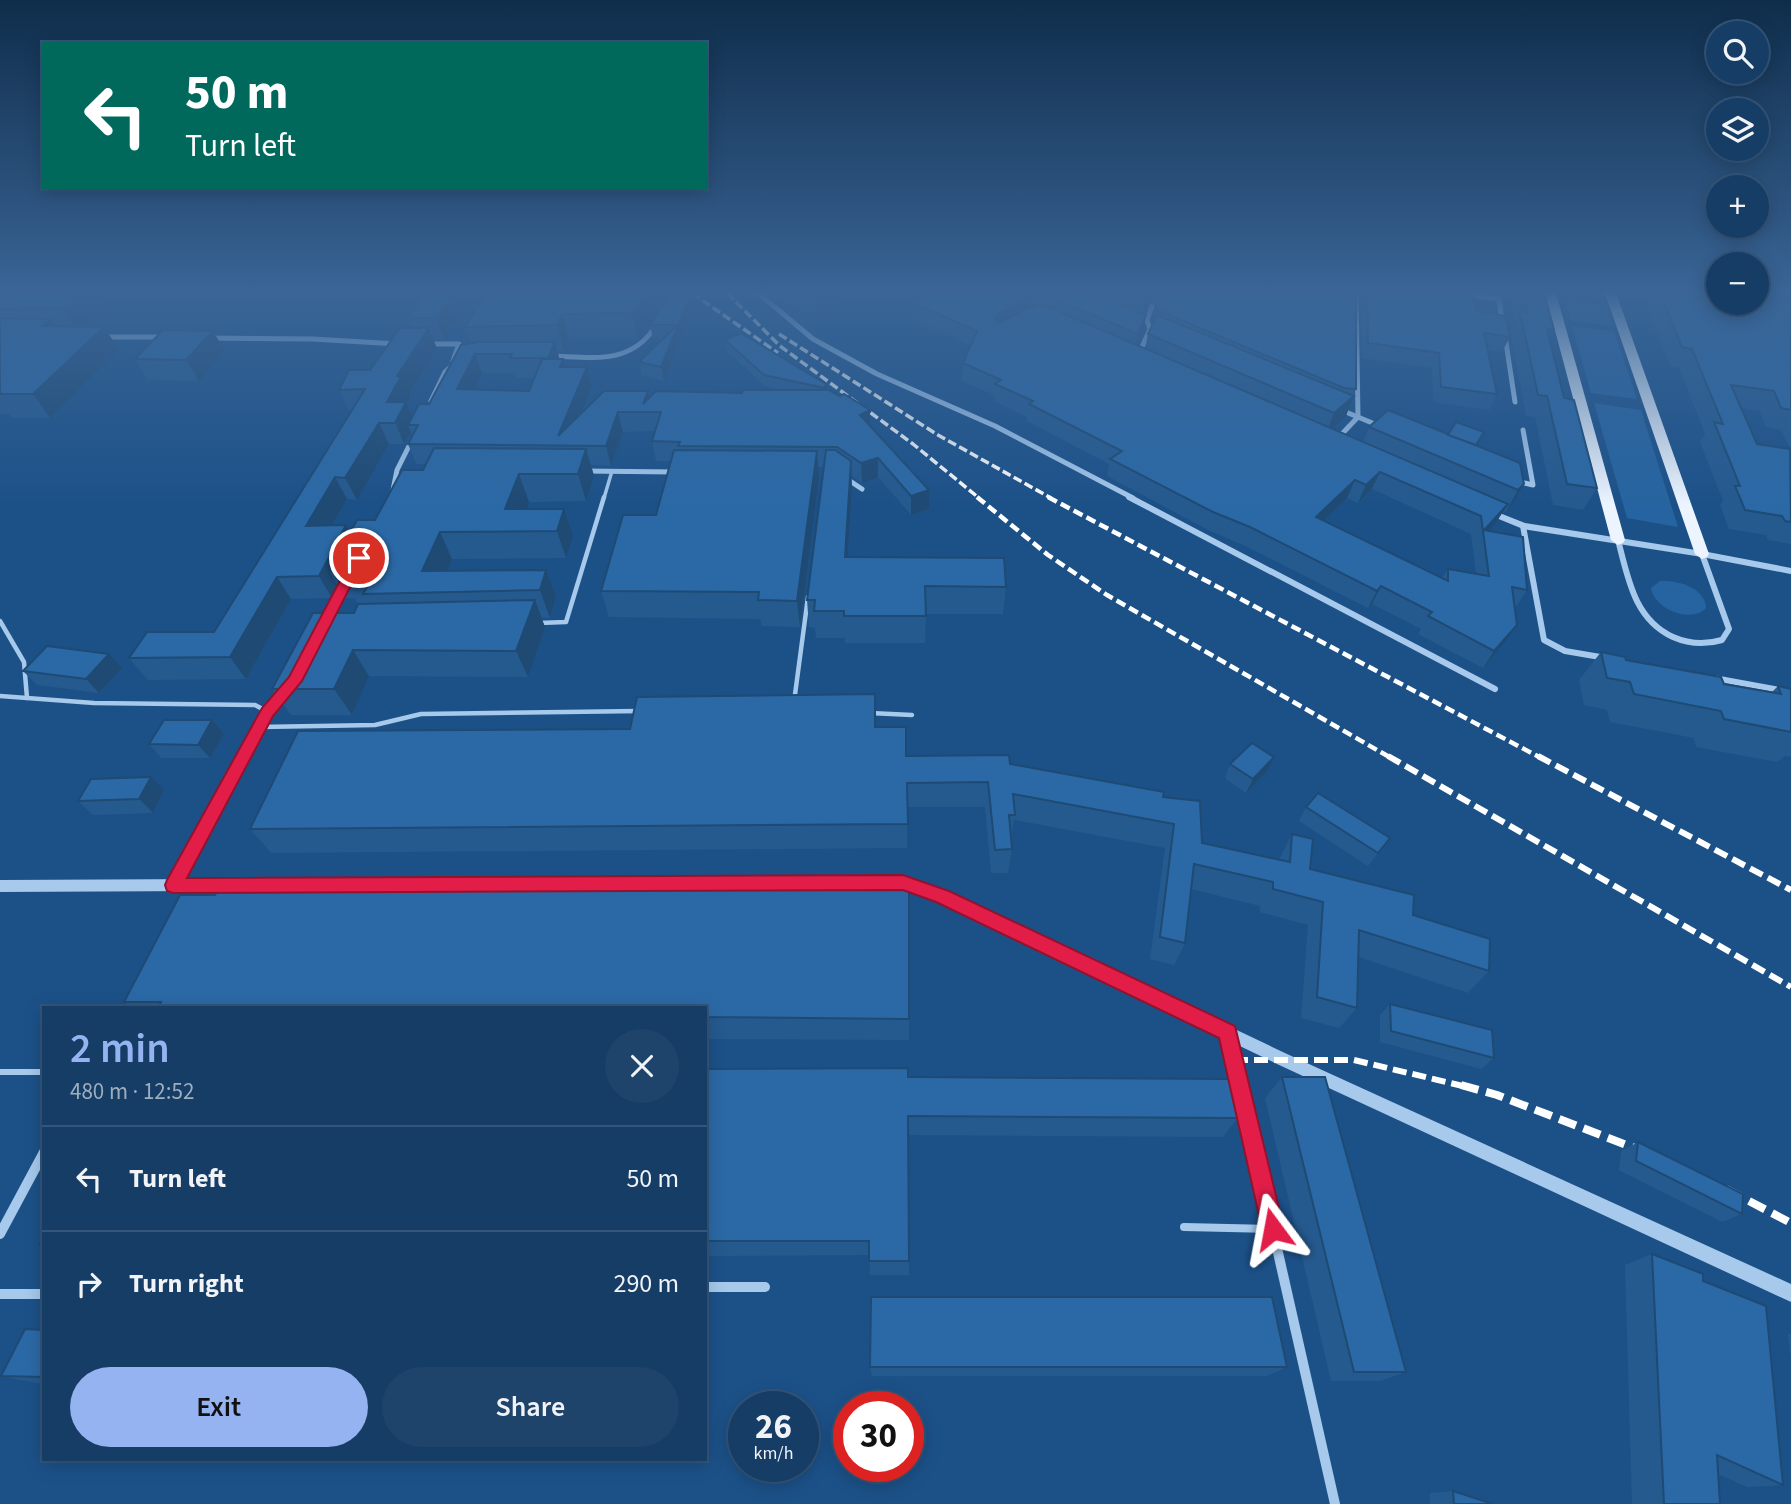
<!DOCTYPE html>
<html lang="en">
<head>
<meta charset="utf-8">
<style>
  body { margin:0; font-family:"Source Sans 3",sans-serif; background:#1e446c; color:#f1f3f6; height:100vh; display:flex; flex-direction:column; font-size:26px; white-space:nowrap }
  * { box-sizing:border-box; margin:0 }
  p { font-size:23px; color:#9daebf }
  .icon { flex:none; width:38px; height:38px; fill:none; stroke:currentColor; stroke-width:2; stroke-linecap:round; stroke-linejoin:round }
  .map { position:relative; flex:1; overflow:hidden }
  .side { position:absolute; left:42px; top:1006px; width:665px; height:455px; display:flex; flex-direction:column; background:#153d66; border-radius:0px; box-shadow:0 4px 18px #0003,0 0 0 2px #34567a }
  .side>* { flex:none }
  .hud { position:absolute; left:42px; top:42px; width:665px; height:147px; border-radius:0px; box-shadow:0 4px 18px #0003,0 0 0 2px #34567a; background:#00695c; color:#fff; overflow:hidden }
  .tools { position:absolute; left:1706px; top:21px; display:grid; gap:14px }
  .tools a { display:grid; place-items:center; width:63px; height:63px; border-radius:50%; background:#153d66; box-shadow:0 4px 18px #0003,0 0 0 2px #34567a; font-size:35px }
  .speed { position:absolute; left:728px; top:1391px; display:flex; gap:14px; font-size:35px; font-weight:700; text-align:center }
  .speed>* { display:grid; place-content:center; width:91px; height:91px; border-radius:50%; background:#153d66; box-shadow:0 4px 18px #0003,0 0 0 2px #34567a; line-height:1 }
  .speed small { font-size:18px; font-weight:400 }
  .speed .limit { border:10px solid #d22; background:#fff; color:#111 }
  .pin { position:absolute; display:grid; place-items:center; width:60px; height:60px; color:#fff; margin:-30px; border:4px solid #fff; border-radius:50%; box-shadow:0 2px 7px #0007 }
  .me { position:absolute; width:77px; margin:-38px; rotate:347deg; stroke-linejoin:round; filter:drop-shadow(0 0 5px #0008) }
  .turn { display:flex; align-items:center; gap:24px; height:147px; padding:0 28px; font-size:32px }
  .turn .icon { width:91px; height:91px; stroke-width:2.5 }
  .turn b { display:block; font-size:49px; line-height:60px }
  .round { display:grid; place-items:center; flex:none; width:74px; height:74px; border-radius:37px; background:#1e446c }
  .headline { display:flex; align-items:center; justify-content:space-between; height:119px; padding:0 28px }
  h1 { font-size:42px; font-weight:600; line-height:52px; color:#95b2f1 }
  .primary-button { display:flex; gap:14px; margin-top:auto; padding:14px 28px }
  .primary-button a { flex:1; height:80px; border-radius:42px; background:#95b2f1; color:#111; font-size:28px; font-weight:600; line-height:80px; text-align:center }
  .primary-button a+a { background:#1e446c; color:#f1f3f6 }
  ul { padding:0; list-style:none }
  li { display:flex; align-items:center; gap:21px; height:105px; padding:0 28px; border-top:2px solid #34567a }
  li div { flex:1 }
  li b { display:block; font-size:26px }
  li em { font-style:normal }
  .map>svg:first-child { display:block }
  .green { fill:#2664a1 }
  .lines { fill:none; stroke-linecap:round; stroke-linejoin:round }
  .service-far3 { stroke:#a6c9ec; stroke-width:3.5 }
  .service-far2 { stroke:#a6c9ec; stroke-width:4.5 }
  .service-far1 { stroke:#a6c9ec; stroke-width:6 }
  .service { stroke:#a6c9ec; stroke-width:8 }
  .minor-far3 { stroke:#a6c9ec; stroke-width:5 }
  .minor-far2 { stroke:#a6c9ec; stroke-width:6 }
  .minor-far1 { stroke:#a6c9ec; stroke-width:8 }
  .minor { stroke:#a6c9ec; stroke-width:10 }
  .tertiary { fill:#a6c9ec; fill-rule:evenodd }
  .primary { fill:#ebf4ff; fill-rule:evenodd }
  .rail-far3 { stroke:#fff; stroke-width:3.5; stroke-dasharray:9 3.5; stroke-linecap:butt }
  .rail-far2 { stroke:#fff; stroke-width:4.5; stroke-dasharray:10 4.5; stroke-linecap:butt }
  .rail-far1 { stroke:#fff; stroke-width:6; stroke-dasharray:14 6; stroke-linecap:butt }
  .rail { stroke:#fff; stroke-width:8; stroke-dasharray:18 8; stroke-linecap:butt }
  .wall { fill:#255a8f; fill-rule:evenodd }
  .shaded-wall { fill:#1e4a74 }
  .building { fill:#2b69a6; stroke:#1e4a74; stroke-width:2; fill-rule:evenodd }
  .route { fill:#e11d48; stroke:#92132f; stroke-width:2 }
</style>
</head>
<body>
<div class="map">
<svg width="1791" height="1504" viewBox="0 0 1791 1504">
  <rect width="100%" height="100%" fill="#1c5188"/>
  <g class="green">
    <polygon points="1565,301 1606,306 1613,326 1571,321"/>
    <polygon points="1572,326 1614,331 1637,399 1591,393"/>
    <polygon points="1594,403 1641,410 1678,527 1627,518"/>
    <path d="M1660,581C1677,580 1705,587 1706,608C1691,624 1654,609 1651,588Z"/>
  </g>
  <g class="lines">
    <polyline class="service-far3" points="604,498 612,471"/>
    <g class="service-far2">
      <polyline points="0,621 24,662 27,698"/>
      <polyline points="539,623 566,622 604,497"/>
      <polyline points="0,696 94,703 255,705 268,712"/>
      <polyline points="794,702 808,597"/>
      <polyline points="870,713 912,715"/>
      <polyline points="260,727 375,725 421,714 640,711"/>
      <polyline points="243,758 268,712 284,694"/>
    </g>
    <g class="service-far1">
      <polyline points="174,885 244,756"/>
      <polyline points="0,1072 44,1072"/>
    </g>
    <polyline class="service" points="1184,1227 1273,1229"/>
    <g class="minor-far3">
      <polyline points="758,293 813,339 877,374 995,426 1133,498"/>
      <polyline points="1456,293 1499,299 1502,321"/>
      <polyline points="1505,336 1515,402"/>
      <polyline points="102,337 164,337"/>
      <polyline points="207,338 313,339 398,344"/>
      <polyline points="427,344 459,344 453,361"/>
      <polyline points="1139,354 1150,329 1147,320 1152,306"/>
      <path d="M550,356C590,357 630,366 655,327"/>
      <polyline points="431,401 445,372 458,360"/>
      <polyline points="1341,410 1382,427"/>
      <polyline points="1338,438 1358,417 1356,293"/>
      <polyline points="583,471 676,472"/>
      <polyline points="844,477 862,489"/>
      <polyline points="1516,481 1533,485 1523,430"/>
      <polyline points="393,490 397,470 412,440"/>
    </g>
    <g class="minor-far2">
      <polyline points="1129,497 1495,689"/>
      <polyline points="1523,526 1544,640 1565,651 1606,658"/>
      <path d="M1618,540C1628,578 1634,619 1673,637C1689,644 1705,645 1722,640L1729,629L1702,554"/>
      <polyline points="1702,554 1791,571"/>
      <polyline points="326,621 344,585"/>
      <polyline points="1714,678 1791,692"/>
    </g>
    <polyline class="minor-far1" points="1228,1033 1240,1087"/>
    <g class="minor">
      <polyline points="1240,1085 1335,1504"/>
      <polyline points="0,1234 44,1152"/>
      <polyline points="705,1287 765,1287"/>
      <polyline points="0,1294 44,1294"/>
    </g>
    <g class="tertiary">
      <polygon points="1487,508 1525,523 1702,551 1707,554 1702,557 1523,529 1484,513 1484,509"/>
      <polygon points="903,876 947,892 1287,1054 1791,1284 1791,1302 1277,1064 937,900 903,888 0,892 0,880"/>
    </g>
    <g class="primary">
      <polygon points="1545,293 1556,293 1625,540 1623,543 1618,545 1611,540"/>
      <polygon points="1605,293 1616,293 1709,554 1707,557 1702,559 1695,554"/>
    </g>
    <g class="rail-far3">
      <polyline points="692,293 778,353"/>
      <polyline points="727,293 780,346 913,444 979,498"/>
      <polyline points="779,334 938,435 1051,498"/>
    </g>
    <g class="rail-far2">
      <polyline points="977,497 1048,555 1107,595 1391,758"/>
      <polyline points="1048,497 1541,758"/>
    </g>
    <g class="rail-far1">
      <polyline points="1388,756 1791,987"/>
      <polyline points="1538,756 1791,890"/>
      <polyline points="1234,1060 1354,1060 1467,1087"/>
    </g>
    <g class="rail">
      <polyline points="1461,1085 1497,1095 1650,1154"/>
      <polyline points="1726,1189 1791,1223"/>
    </g>
  </g>
  <g class="wall">
    <polygon points="0,293 106,307 84,327 104,327 119,350 50,418 12,418 9,414 0,414"/>
    <path d="M486,293H663L664,301L638,339H569L564,351H557L559,359L565,367H587L592,386L581,413L648,391L650,397L785,390L765,386L726,350L725,340L826,384L827,390L870,410V426L929,490V509L911,515L878,477L862,483L851,475L852,488L848,557L1006,587L1003,614H926L925,643H845V638H816L815,628L809,627L807,600L824,467H818L819,477L800,627L762,626L760,619L609,617L601,591L656,515L671,461H656L652,441L655,431L623,432L611,466L591,465L594,476L586,501L529,502L526,509L573,536L566,558L452,559L447,571L546,570L556,597L550,618H541L545,627L528,677L369,676L352,715H291L272,689L354,613L358,604L355,598H344L338,587L332,598L291,599L246,679L148,680L129,658L214,632L351,411L350,412L339,390L370,370L412,328L408,318L453,294L460,314L444,339H433L437,349L409,394L410,398L407,404L412,417L429,404L471,343L465,327ZM482,373H515L516,378H534L529,391L473,390ZM411,432L412,435L408,444L416,464H426L423,470L375,520L350,532L332,526L347,499L357,500L389,444H404Z"/>
    <polygon points="766,293 888,293 870,300 857,294 816,315 771,297"/>
    <path d="M932,293H1093L1106,299L1107,293H1356V389L1345,418L1332,429L1363,442L1369,427L1448,435L1480,439L1476,446L1524,484L1511,506L1506,512L1503,511L1497,521L1488,531L1527,590L1515,608L1517,625L1505,642L1483,668L1418,634L1421,629L1372,604L1368,608L1243,545L1208,530L1107,476L1109,464L1027,421V417L994,401V395L962,381L963,363L971,346L913,319V303L933,294ZM1154,301L1156,304L1153,320L1154,323L1148,334L1145,349L1137,345L1143,332L1146,315L1144,314L1147,304ZM1026,305L1032,307L1026,310ZM1372,489L1471,534L1476,574L1448,569L1442,578L1324,520L1347,498L1358,503Z"/>
    <polygon points="1361,293 1472,293 1477,311 1510,337 1502,352 1487,350 1497,394 1489,410 1433,402 1432,368 1362,358"/>
    <polygon points="1509,293 1544,293 1554,330 1549,339 1564,398 1597,488 1583,510 1553,505 1535,417 1526,416 1510,332 1515,322"/>
    <polygon points="1652,293 1718,293 1791,302 1791,447 1789,446 1781,430 1766,427 1759,410 1740,408 1757,444 1791,451 1791,544 1768,540 1766,535 1729,529 1720,505 1723,501 1700,442 1705,434 1679,367 1670,366 1646,304"/>
    <polygon points="696,300 664,381 642,376 639,362 662,339 653,339 650,325"/>
    <polygon points="225,351 199,381 148,380 135,359"/>
    <polygon points="1601,652 1626,660 1724,684 1772,692 1778,686 1791,689 1791,757 1785,756 1777,762 1696,747 1694,738 1610,722 1607,710 1584,705 1579,680"/>
    <polygon points="122,668 99,693 37,685 23,671"/>
    <polygon points="212,720 224,734 210,758 161,758 149,744"/>
    <polygon points="876,727 906,756 1010,764 1163,797 1202,843 1279,860 1292,834 1310,869 1413,915 1489,971 1468,993 1358,957 1357,1008 1339,1028 1301,1018 1308,925 1260,912 1260,906 1191,889 1185,943 1174,965 1150,959 1165,848 1014,820 1011,839 1012,849 1008,873 991,873 985,807 907,807 907,848 271,853 250,829"/>
    <polygon points="1274,757 1268,770 1246,793 1225,778 1230,764"/>
    <polygon points="164,790 153,813 93,815 78,801"/>
    <polygon points="1306,807 1390,838 1368,866 1299,821"/>
    <polygon points="180,895 909,1019 909,1040 705,1039 705,1008 132,1008 124,1002"/>
    <polygon points="1390,1004 1494,1058 1481,1069 1380,1042 1380,1015"/>
    <polygon points="705,1069 908,1077 1238,1118 1223,1137 908,1135 909,1275 870,1275 869,1255 705,1256"/>
    <polygon points="1282,1077 1406,1372 1380,1381 1331,1381 1265,1098"/>
    <polygon points="1638,1142 1742,1214 1722,1222 1619,1170 1621,1151"/>
    <polygon points="1652,1254 1703,1281 1783,1485 1747,1487 1718,1474 1720,1504 1632,1504 1625,1265"/>
    <polygon points="44,1330 44,1383 36,1383 1,1376"/>
    <polygon points="1788,1334 1791,1334 1791,1361"/>
    <polygon points="870,1367 1287,1367 1267,1376 872,1376"/>
    <polygon points="1453,1491 1493,1504 1430,1504 1430,1493"/>
  </g>
  <g class="shaded-wall">
    <polygon points="80,293 97,293 106,307 79,332 63,308"/>
    <polygon points="642,293 663,293 664,301 638,339 633,313"/>
    <polygon points="691,293 695,293 696,300 664,381 661,367"/>
    <polygon points="825,293 857,293 857,294 816,315 815,299"/>
    <polygon points="870,293 888,293 870,300"/>
    <polygon points="1149,293 1156,293 1154,301 1147,304 1142,320"/>
    <polygon points="453,294 460,314 444,339 436,318"/>
    <polygon points="1027,298 1025,315 997,331 996,319 998,314"/>
    <polygon points="562,314 569,339 564,351 557,325"/>
    <polygon points="1146,315 1143,332 1134,351 1138,334"/>
    <polygon points="51,319 67,342 42,326"/>
    <polygon points="104,327 119,350 50,418 33,394"/>
    <polygon points="429,328 437,349 409,394 410,398 407,404 415,424 408,425 411,432 404,444 387,402 397,376"/>
    <polygon points="213,331 225,351 199,381 186,360"/>
    <polygon points="555,342 560,361 548,358"/>
    <polygon points="475,354 482,373 464,409 457,389"/>
    <polygon points="563,359 568,378 560,367"/>
    <polygon points="587,367 592,386 568,446 558,436"/>
    <polygon points="648,391 652,410 643,404"/>
    <polygon points="1354,396 1345,418 1326,434 1334,413"/>
    <polygon points="870,410 870,429 860,415"/>
    <polygon points="618,412 623,432 611,466 606,446"/>
    <polygon points="379,423 389,444 357,500 345,478"/>
    <polygon points="586,449 594,476 586,501 578,474"/>
    <polygon points="817,451 819,477 800,627 797,601"/>
    <polygon points="878,458 878,477 862,483 861,463"/>
    <polygon points="851,461 852,488 846,584 845,557"/>
    <polygon points="1380,472 1372,489 1358,503 1366,485"/>
    <polygon points="519,474 529,502 518,531 505,509"/>
    <polygon points="335,477 347,499 319,548 306,526"/>
    <polygon points="1355,480 1347,498 1309,535 1316,517"/>
    <polygon points="1524,484 1511,506 1506,512 1518,490"/>
    <polygon points="929,490 929,509 911,515 911,496"/>
    <polygon points="1508,504 1497,521 1484,537 1483,532"/>
    <polygon points="564,509 573,536 566,558 557,531"/>
    <polygon points="346,525 358,548 329,571 338,587 332,598 319,576"/>
    <polygon points="440,532 452,559 438,592 422,571"/>
    <polygon points="546,570 556,597 550,618 540,590"/>
    <polygon points="277,577 291,599 246,679 230,657"/>
    <polygon points="1381,586 1372,604 1368,608 1377,591"/>
    <polygon points="535,600 545,627 528,677 516,651"/>
    <polygon points="1517,625 1505,642 1483,668 1494,651"/>
    <polygon points="353,650 369,676 352,715 334,689"/>
    <polygon points="109,654 122,668 99,693 86,679"/>
    <polygon points="212,720 224,734 210,758 198,745"/>
    <polygon points="1274,757 1268,770 1246,793 1253,779"/>
    <polygon points="151,777 164,790 153,813 139,799"/>
    <polygon points="705,1332 707,1335 705,1355"/>
  </g>
  <g class="building">
    <polygon points="0,293 80,293 63,308 0,309"/>
    <polygon points="486,293 647,293 633,313 562,314 557,325 465,327"/>
    <polygon points="670,293 691,293 661,367 639,362 677,325 650,325"/>
    <polygon points="802,293 825,293 815,299"/>
    <path d="M933,293H1016L1027,298L998,314L996,319L999,323L1039,303L1508,504L1484,530L1523,537L1527,590L1512,587L1517,625L1494,651L1428,616L1432,612L1381,586L1377,591L1250,527L1213,512L1110,459L1122,451L1029,404L1033,401L995,384L1001,380L963,363L977,331L913,303ZM1380,472L1481,516L1489,576L1448,569V581L1316,517L1355,480L1366,485Z"/>
    <polygon points="1041,293 1093,293 1146,315 1138,334"/>
    <polygon points="1114,293 1149,293 1145,305"/>
    <polygon points="1160,293 1356,293 1356,389 1344,388 1157,310 1156,305"/>
    <polygon points="1367,293 1472,293 1477,311 1506,316 1510,337 1484,333 1497,394 1441,387 1439,353 1368,343"/>
    <polygon points="1523,293 1544,293 1554,330 1547,329 1564,398 1574,400 1597,488 1567,484 1547,396 1538,395 1520,312 1528,313"/>
    <polygon points="1660,293 1718,293 1718,303 1757,303 1757,298 1791,302 1791,410 1781,408 1774,391 1731,385 1757,444 1790,449 1791,522 1785,521 1782,516 1745,510 1735,486 1740,486 1714,422 1723,424 1692,349 1682,347"/>
    <polygon points="425,294 453,294 436,318 408,318"/>
    <polygon points="1157,315 1354,396 1334,413 1148,334"/>
    <polygon points="0,318 51,319 42,326 104,327 33,394 0,394"/>
    <polygon points="400,328 429,328 397,376 401,376 387,402 406,402 395,423 379,423 345,478 335,477 306,526 346,525 319,576 277,577 230,657 129,658 147,632 214,632 365,389 339,390 349,370 370,370"/>
    <polygon points="163,330 213,331 186,360 135,359"/>
    <polygon points="741,333 826,384 825,388 764,375 725,340"/>
    <polygon points="478,342 555,342 548,358 510,358 512,354 475,354 457,389 529,391 542,359 563,359 560,367 587,367 558,436 604,391 648,391 643,404 656,391 742,393 743,390 829,390 840,396 844,394 870,410 860,415 929,490 911,496 878,458 861,463 837,447 678,446 680,442 652,441 661,412 618,412 606,446 408,444 418,425 408,425 419,404 429,404 461,345"/>
    <polygon points="1388,410 1520,463 1524,484 1518,490 1369,427"/>
    <polygon points="1456,422 1484,432 1476,445 1448,435"/>
    <polygon points="434,448 586,449 578,474 519,474 505,509 564,509 557,531 440,532 422,571 546,570 540,590 363,594 371,579 344,579 348,571 329,571 357,520 375,520 402,470 423,470"/>
    <polygon points="674,450 817,451 797,601 758,600 759,592 601,591 623,515 656,515"/>
    <polygon points="826,450 835,450 851,461 845,557 1004,558 1006,587 925,586 926,616 844,616 844,611 814,611 815,600 807,600"/>
    <polygon points="535,600 516,651 353,650 334,689 272,689 313,613 354,613 358,604"/>
    <polygon points="47,646 109,654 86,679 23,671"/>
    <polygon points="1601,652 1625,657 1626,660 1721,677 1724,684 1781,694 1778,686 1791,689 1791,732 1724,719 1721,711 1634,694 1630,682 1607,678"/>
    <polygon points="875,694 875,727 906,727 906,756 1009,755 1010,764 1164,792 1163,797 1200,801 1202,843 1290,862 1292,834 1313,839 1310,869 1414,895 1413,915 1490,939 1489,971 1359,930 1357,1008 1317,997 1323,902 1273,889 1273,882 1194,864 1185,943 1160,937 1174,824 1013,794 1015,815 1009,815 1012,849 995,850 988,782 907,783 908,824 250,829 298,731 630,729 637,697"/>
    <polygon points="164,720 212,720 198,745 149,744"/>
    <polygon points="1252,743 1274,757 1253,779 1230,764"/>
    <polygon points="151,777 139,799 78,801 91,779"/>
    <polygon points="1318,793 1390,838 1378,853 1306,807"/>
    <polygon points="220,886 909,889 909,1019 705,1017 705,1008 158,1008 161,1002 124,1002 180,895 215,895"/>
    <polygon points="1390,1004 1492,1030 1494,1058 1391,1031"/>
    <polygon points="908,1068 908,1077 1230,1079 1238,1118 908,1116 909,1261 869,1261 869,1241 705,1241 705,1069"/>
    <polygon points="1282,1077 1325,1077 1406,1372 1354,1372"/>
    <polygon points="1638,1142 1743,1194 1742,1214 1636,1161"/>
    <polygon points="44,1235 44,1245 39,1245"/>
    <polygon points="1652,1254 1703,1274 1703,1281 1766,1306 1783,1485 1717,1455 1720,1504 1664,1504"/>
    <polygon points="871,1297 1272,1297 1287,1367 870,1367"/>
    <polygon points="25,1329 44,1330 44,1377 1,1376"/>
    <polygon points="1453,1491 1493,1504 1454,1504"/>
  </g>
  <linearGradient id="sky" x2="0" y2="1"><stop stop-color="#0f2d4b"/><stop offset="0.58" stop-color="#3a6596"/><stop offset="1" stop-color="#3a6596" stop-opacity="0"/></linearGradient>
  <rect width="1791" height="504" fill="url(#sky)"/>
  <polygon class="route" points="359,553 365,558 302,681 273,716 187,878 903,875 949,891 1235,1026 1284,1229 1280,1237 1273,1240 1265,1237 1262,1229 1219,1038 936,902 903,890 173,893 167,891 165,885 167,880 262,708 289,677 352,558"/>
</svg>
<div class="tools">
<a><svg class="icon" aria-label="search" viewBox="0 0 24 24"><circle cx="10" cy="10" r="6"/><path d="M15 15l6 6"/></svg></a>
<a><svg class="icon" aria-label="layers" viewBox="0 0 24 24"><path d="M12 4l9 5-9 5-9-5zM3 14l9 5 9-5"/></svg></a>
<a>+</a>
<a>−</a>
</div>
<div class="speed"><div>26<small>km/h</small></div><div class="limit">30</div></div>
<div class="pin" style="left:359px;top:558px;background:#d93025"><svg class="icon" aria-label="arrive" viewBox="0 0 24 24"><path d="M6 21V4h12l-3 4 3 4H6"/></svg></div>
<svg class="me" style="left:1273px;top:1229px" viewBox="-20 -20 40 40"><path d="M0-17L14 15 0 8-14 15z" fill="#e11d48" stroke="#fff" stroke-width="4"/></svg>
<div class="hud">
<div class="turn"><svg class="icon" aria-label="left" viewBox="0 0 24 24"><path d="M17 20v-9H6M10 6l-5 5 5 5"/></svg><div><b>50 m</b>Turn left</div></div>
</div>
<section class="side">
<div class="headline"><div><h1>2 min</h1><p>480 m · 12:52</p></div><a class="round"><svg class="icon" aria-label="close" viewBox="0 0 24 24"><path d="M6 6l12 12M18 6L6 18"/></svg></a></div>
<ul>
<li><svg class="icon" aria-label="left" viewBox="0 0 24 24"><path d="M17 20v-9H6M10 6l-5 5 5 5"/></svg><div><b>Turn left</b></div><em>50 m</em></li>
<li><svg class="icon" aria-label="right" viewBox="0 0 24 24"><path d="M7 20v-9h11M14 6l5 5-5 5"/></svg><div><b>Turn right</b></div><em>290 m</em></li>
</ul>
<div class="primary-button"><a>Exit</a><a>Share</a></div>
</section>
</div>
</body>
</html>
